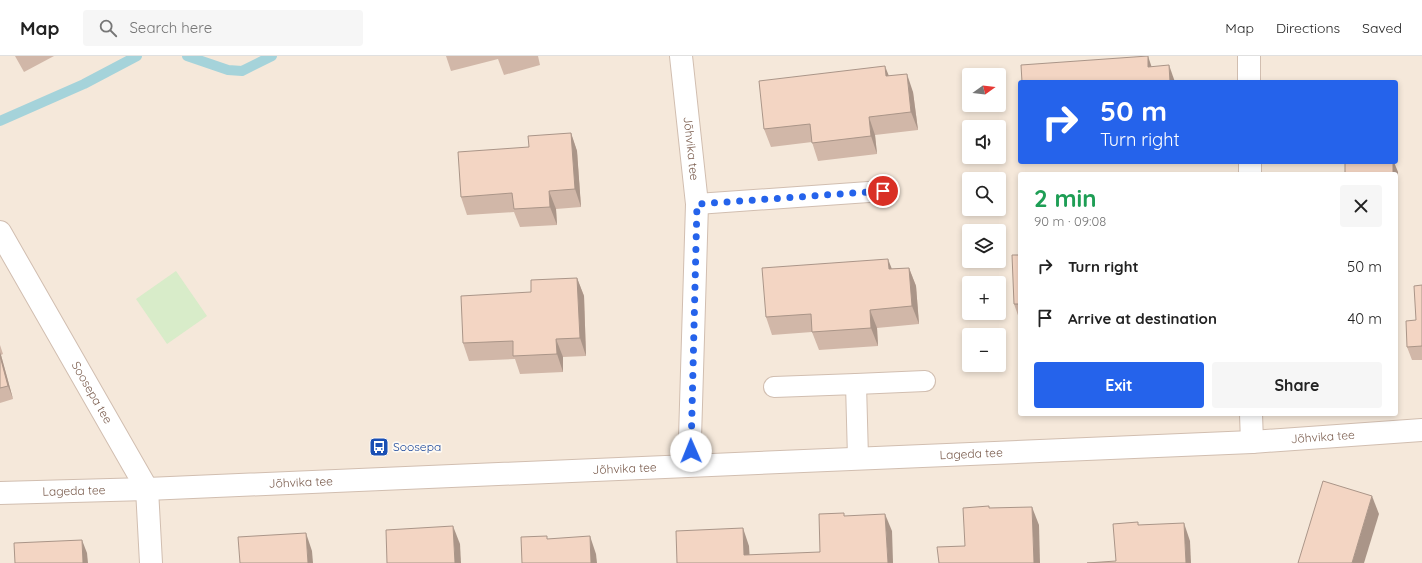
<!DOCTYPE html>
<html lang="en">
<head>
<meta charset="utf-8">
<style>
  body { margin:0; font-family:Quicksand,sans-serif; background:#f6f6f6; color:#222; height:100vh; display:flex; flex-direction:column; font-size:15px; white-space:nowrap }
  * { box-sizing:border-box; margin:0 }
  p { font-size:13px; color:#767676 }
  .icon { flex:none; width:22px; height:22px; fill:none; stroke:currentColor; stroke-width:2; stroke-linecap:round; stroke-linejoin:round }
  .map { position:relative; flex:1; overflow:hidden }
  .details { position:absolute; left:1018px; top:116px; width:380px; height:244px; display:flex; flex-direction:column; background:#fff; border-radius:4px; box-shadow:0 2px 6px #0003 }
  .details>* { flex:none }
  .banner { position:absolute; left:1018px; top:24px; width:380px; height:84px; border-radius:4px; box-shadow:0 2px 6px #0003; background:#2563eb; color:#fff; overflow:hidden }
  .needle { width:26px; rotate:75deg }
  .buttons { position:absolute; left:962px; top:12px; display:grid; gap:8px }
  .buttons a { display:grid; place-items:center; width:44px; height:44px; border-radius:4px; background:#fff; box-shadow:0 2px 6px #0003; font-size:20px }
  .pin { position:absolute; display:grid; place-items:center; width:34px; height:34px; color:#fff; margin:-17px; border:2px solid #fff; border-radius:50%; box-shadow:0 1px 4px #0007 }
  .me { position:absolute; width:44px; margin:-22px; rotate:359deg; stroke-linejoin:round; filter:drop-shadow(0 0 3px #0008) }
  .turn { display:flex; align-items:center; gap:14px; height:84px; padding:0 16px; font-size:18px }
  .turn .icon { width:52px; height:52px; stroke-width:2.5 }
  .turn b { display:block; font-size:28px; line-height:34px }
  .round { display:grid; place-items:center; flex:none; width:42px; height:42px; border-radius:4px; background:#f6f6f6 }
  .overview { display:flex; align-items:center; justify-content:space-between; height:68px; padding:0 16px }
  h1 { font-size:24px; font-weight:800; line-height:30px; color:#1e9e55 }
  .action { display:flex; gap:8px; margin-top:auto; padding:8px 16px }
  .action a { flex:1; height:46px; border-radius:4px; background:#2563eb; color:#fff; font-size:16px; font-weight:800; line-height:46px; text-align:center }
  .action a+a { background:#f6f6f6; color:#222 }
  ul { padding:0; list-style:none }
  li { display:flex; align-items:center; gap:12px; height:52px; padding:0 16px }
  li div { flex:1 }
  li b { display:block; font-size:15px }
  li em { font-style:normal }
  header { display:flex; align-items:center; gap:24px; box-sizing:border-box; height:56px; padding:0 20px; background:#fff; border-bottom:1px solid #e0e0e0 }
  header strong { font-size:19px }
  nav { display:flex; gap:22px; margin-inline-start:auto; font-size:14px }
  .search { width:280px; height:36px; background:#f6f6f6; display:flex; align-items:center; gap:10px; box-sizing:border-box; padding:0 14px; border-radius:4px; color:#767676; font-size:15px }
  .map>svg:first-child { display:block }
  .residential { fill:#f5e8da; fill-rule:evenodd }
  .green { fill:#d8ecc9 }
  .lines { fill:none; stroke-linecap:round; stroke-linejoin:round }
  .stream { stroke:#a5d3da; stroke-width:10 }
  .service-casing { stroke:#d1beb0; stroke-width:22 }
  .minor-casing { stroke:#d1beb0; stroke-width:24 }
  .service { stroke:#fff; stroke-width:20 }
  .minor { stroke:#fff; stroke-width:22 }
  .wall { fill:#d1b7a8 }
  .shaded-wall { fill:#aa9588 }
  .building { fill:#f3d5c3; stroke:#aa9588 }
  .route { stroke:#2563eb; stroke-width:7; stroke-dasharray:0 12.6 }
  .labels { text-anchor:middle; stroke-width:3.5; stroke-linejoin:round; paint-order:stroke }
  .street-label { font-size:12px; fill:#7a5c4d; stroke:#fffaf3 }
  .transit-label { font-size:12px; fill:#164399; stroke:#fffaf3; text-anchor:start }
</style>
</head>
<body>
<header>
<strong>Map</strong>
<div class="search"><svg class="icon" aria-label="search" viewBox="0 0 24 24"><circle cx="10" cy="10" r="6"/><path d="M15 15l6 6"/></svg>Search here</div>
<nav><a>Map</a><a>Directions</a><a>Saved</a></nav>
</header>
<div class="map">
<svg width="1422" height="507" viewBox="0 0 1422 507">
  <rect width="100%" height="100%" fill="#fdf6ec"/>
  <path class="residential" d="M0,0H1422V507H0ZM969,19H999V49H969ZM1020,26H1396V106H1020ZM969,71H999V101H969ZM1020,118H1396V358H1020ZM969,123H999V153H969ZM969,175H999V205H969ZM969,227H999V257H969ZM969,279H999V309H969Z"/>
  <polygon class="green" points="176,215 207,260 167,288 136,243"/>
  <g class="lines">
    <g class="stream">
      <polyline points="187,0 228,14 242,15 272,0"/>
      <polyline points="0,65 84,28 137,0"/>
    </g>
    <defs>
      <g id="service">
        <polyline points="697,148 883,135"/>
        <polyline points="856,328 925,325"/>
        <polyline points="774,331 856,328 858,402"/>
      </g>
      <g id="minor">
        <path id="s1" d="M681,0L697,148L690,382L691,409"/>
        <polyline points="1249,0 1249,26"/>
        <polyline points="1250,106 1250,118"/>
        <path id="s2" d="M0,176L147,433L151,507"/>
        <polyline points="1251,358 1252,386"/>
        <path id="s3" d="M0,437L147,433L1252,386L1422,374"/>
      </g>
    </defs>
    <use href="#service" class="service-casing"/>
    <use href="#minor" class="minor-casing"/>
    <use href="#service" class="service"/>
    <use href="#minor" class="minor"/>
  </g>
  <g class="wall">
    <polygon points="15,0 54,0 24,16"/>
    <polygon points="446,0 538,0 540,9 504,19 498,3 451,15"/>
    <polygon points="889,20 913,36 918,74 875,79 877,98 818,105 812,86 771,91 764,73"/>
    <polygon points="571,77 577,95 581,151 556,153 557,169 520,171 514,156 467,159 461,141 529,91"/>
    <polygon points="1020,199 1020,265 1014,248"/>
    <polygon points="909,212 916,230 919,268 877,272 878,290 819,294 812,276 772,279 766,261 892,213"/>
    <polygon points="577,222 584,240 586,300 563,301 563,316 520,318 515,303 469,305 463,287 531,236"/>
    <polygon points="1422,229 1422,304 1412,304 1407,291 1416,264"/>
    <polygon points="0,289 3,298 1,299 13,343 0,347"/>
  </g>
  <g class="shaded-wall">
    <polygon points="1148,0 1154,18 1148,11"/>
    <polygon points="1169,9 1175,26 1170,26"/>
    <polygon points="885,10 892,28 886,20"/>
    <polygon points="907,18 913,36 918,74 911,56"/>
    <polygon points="869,61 875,79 877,98 871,80"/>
    <polygon points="571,77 577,95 581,151 575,133"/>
    <polygon points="1393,106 1394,106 1398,116 1398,164 1396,160 1396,118 1393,118"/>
    <polygon points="549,135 556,153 557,169 550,151"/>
    <polygon points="888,203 895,221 889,213"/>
    <polygon points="909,212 916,230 919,268 912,250"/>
    <polygon points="577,222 584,240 586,300 580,282"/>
    <polygon points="870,254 877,272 878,290 871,272"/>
    <polygon points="556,283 563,301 563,316 557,298"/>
    <polygon points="0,296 1,299 13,343 8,330 0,300"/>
    <polygon points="1372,440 1379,458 1364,507 1352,507"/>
    <polygon points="1032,451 1039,469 1040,507 1034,507"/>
    <polygon points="885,458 892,475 893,507 888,507"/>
    <polygon points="1184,467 1190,485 1191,507 1186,507"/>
    <polygon points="453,470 460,488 461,507 455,507"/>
    <polygon points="743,472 749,490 750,507 744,499"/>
    <polygon points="306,477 312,495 313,507 308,507"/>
    <polygon points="590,480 596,498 597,507 591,507"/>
    <polygon points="82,484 87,497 88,507 83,507"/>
  </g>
  <g class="building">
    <polygon points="1148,0 1148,11 1169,9 1170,26 1022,26 1021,9"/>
    <polygon points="885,10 886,20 907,18 911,56 869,61 871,80 812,87 810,68 764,73 759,25"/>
    <polygon points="571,77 575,133 549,135 550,151 514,153 512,137 461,141 458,96 529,91 528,80"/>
    <rect x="1345" y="106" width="48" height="12"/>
    <polygon points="1012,199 1020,199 1020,248 1014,248"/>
    <polygon points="888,203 889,213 909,212 912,250 870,254 871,272 812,276 811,258 766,261 762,212"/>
    <polygon points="577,222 580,282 556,283 557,298 513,300 513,285 463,287 461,240 531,236 531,224"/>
    <polygon points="1422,229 1422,290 1407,291 1406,265 1416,264 1414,230"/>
    <polygon points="0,300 8,330 0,332"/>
    <polygon points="1323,425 1372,440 1352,507 1298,507"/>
    <polygon points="989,450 989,452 1032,451 1034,507 939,507 937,491 965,490 963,452"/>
    <polygon points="844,457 844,460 885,458 888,507 677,507 676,475 743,472 744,499 820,496 819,458"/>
    <polygon points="1138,466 1138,469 1184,467 1186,507 1087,507 1116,505 1113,468"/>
    <polygon points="453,470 455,507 387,507 386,474"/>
    <polygon points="306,477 308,507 240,507 238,481"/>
    <polygon points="547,480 547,483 590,480 591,507 522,507 521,481"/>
    <polygon points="82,484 83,507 15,507 14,487"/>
  </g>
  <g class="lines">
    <polyline class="route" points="691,395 697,148 883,135"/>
  </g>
  <defs>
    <symbol id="bus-square" viewBox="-11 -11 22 22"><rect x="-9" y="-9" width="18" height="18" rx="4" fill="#1a4fb4" stroke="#fffaf3"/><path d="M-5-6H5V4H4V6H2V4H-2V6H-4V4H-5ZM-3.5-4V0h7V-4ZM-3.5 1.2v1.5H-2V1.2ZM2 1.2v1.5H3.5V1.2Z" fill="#fff"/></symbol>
  </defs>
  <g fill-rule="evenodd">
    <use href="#bus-square" x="368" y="380" width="22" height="22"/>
  </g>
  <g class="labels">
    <g class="street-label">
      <text dy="4" stroke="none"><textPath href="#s1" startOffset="93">Jõhvika tee</textPath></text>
      <text dy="4" stroke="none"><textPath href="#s2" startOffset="185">Soosepa tee</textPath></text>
      <text dy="4" stroke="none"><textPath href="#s3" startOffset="1324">Jõhvika tee</textPath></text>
      <text dy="4" stroke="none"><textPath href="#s3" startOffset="972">Lageda tee</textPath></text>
      <text dy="4" stroke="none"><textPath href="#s3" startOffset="625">Jõhvika tee</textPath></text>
      <text dy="4" stroke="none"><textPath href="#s3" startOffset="301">Jõhvika tee</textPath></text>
      <text dy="4" stroke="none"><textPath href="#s3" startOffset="74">Lageda tee</textPath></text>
    </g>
    <g class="transit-label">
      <text x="393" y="395">Soosepa</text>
    </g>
  </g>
</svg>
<div class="buttons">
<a><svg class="needle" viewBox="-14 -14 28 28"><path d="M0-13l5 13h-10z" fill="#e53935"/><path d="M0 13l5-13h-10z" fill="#767676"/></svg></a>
<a><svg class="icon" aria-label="sound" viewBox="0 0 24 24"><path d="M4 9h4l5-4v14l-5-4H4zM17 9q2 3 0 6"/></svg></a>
<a><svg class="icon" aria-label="search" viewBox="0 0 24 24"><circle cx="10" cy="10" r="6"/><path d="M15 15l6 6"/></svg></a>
<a><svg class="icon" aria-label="layers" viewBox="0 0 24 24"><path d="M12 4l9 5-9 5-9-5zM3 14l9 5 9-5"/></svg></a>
<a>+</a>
<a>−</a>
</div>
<div class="pin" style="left:883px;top:135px;background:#d93025"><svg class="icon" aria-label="arrive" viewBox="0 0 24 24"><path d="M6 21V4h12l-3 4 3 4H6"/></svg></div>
<svg class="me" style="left:691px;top:395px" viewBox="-20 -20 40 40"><circle r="19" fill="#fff"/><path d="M0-13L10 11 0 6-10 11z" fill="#2563eb"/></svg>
<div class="banner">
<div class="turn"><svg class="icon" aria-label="right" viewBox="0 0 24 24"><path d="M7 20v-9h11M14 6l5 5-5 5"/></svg><div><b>50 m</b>Turn right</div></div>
</div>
<section class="details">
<div class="overview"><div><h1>2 min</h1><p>90 m · 09:08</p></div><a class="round"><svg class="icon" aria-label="close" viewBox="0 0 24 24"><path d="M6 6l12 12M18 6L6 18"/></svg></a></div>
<ul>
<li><svg class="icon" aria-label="right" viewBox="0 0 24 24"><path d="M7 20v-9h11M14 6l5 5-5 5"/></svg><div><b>Turn right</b></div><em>50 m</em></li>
<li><svg class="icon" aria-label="arrive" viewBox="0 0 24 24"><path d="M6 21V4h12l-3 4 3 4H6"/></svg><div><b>Arrive at destination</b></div><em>40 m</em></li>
</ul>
<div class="action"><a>Exit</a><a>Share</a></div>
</section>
</div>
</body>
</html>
